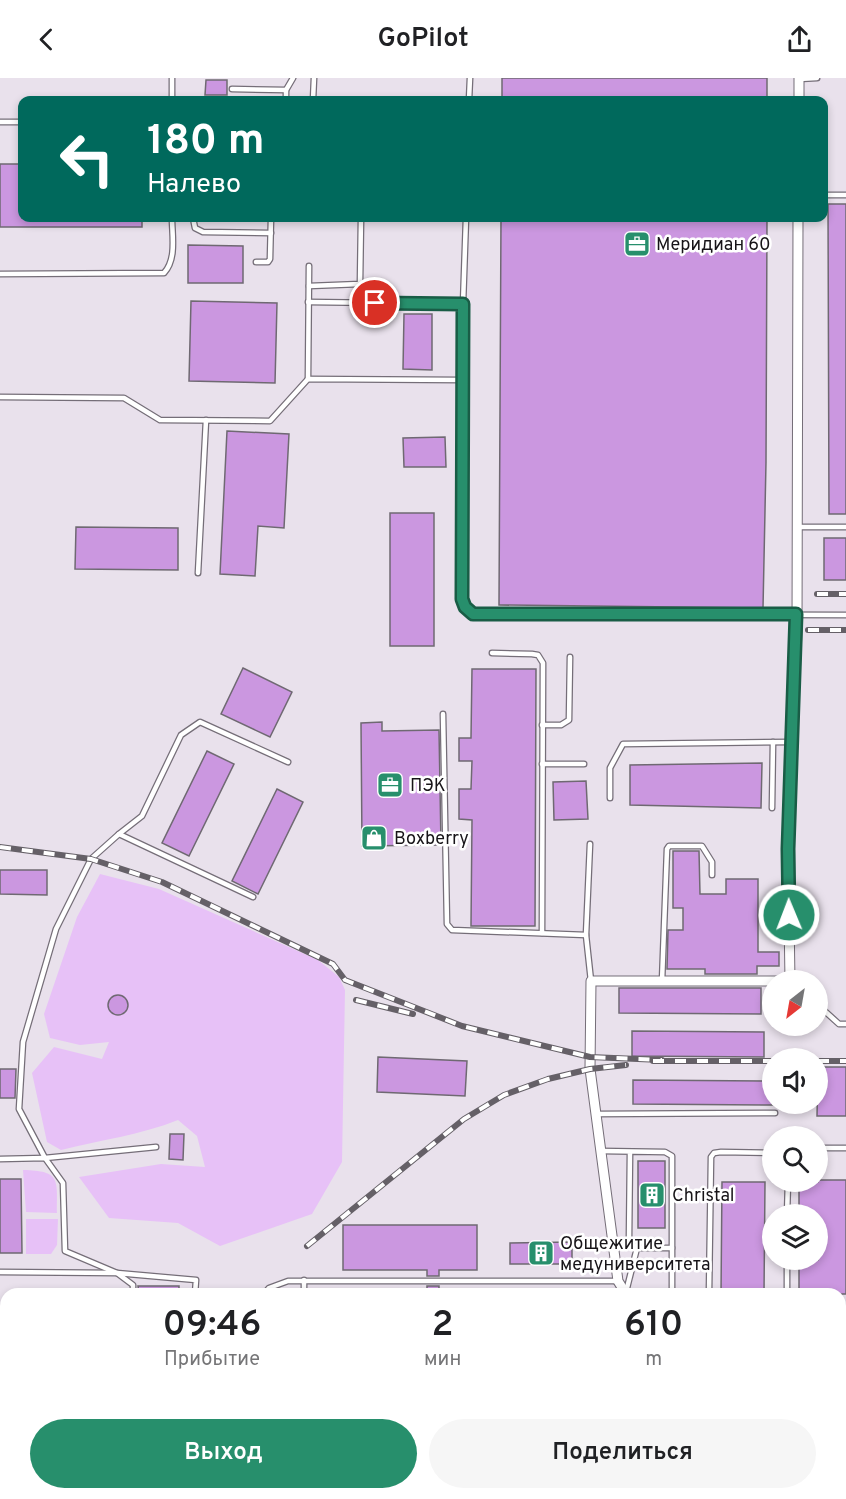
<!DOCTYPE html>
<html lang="ru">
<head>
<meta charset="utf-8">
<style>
  body { margin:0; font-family:Overpass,sans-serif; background:#f6f6f6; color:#202124; height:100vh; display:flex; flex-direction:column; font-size:22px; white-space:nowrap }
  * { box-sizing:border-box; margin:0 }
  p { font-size:20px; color:#757577 }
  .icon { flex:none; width:33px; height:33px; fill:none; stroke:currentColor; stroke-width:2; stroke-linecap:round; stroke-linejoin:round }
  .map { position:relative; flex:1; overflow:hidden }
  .sheet { position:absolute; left:0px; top:1210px; width:846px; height:212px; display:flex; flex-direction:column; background:#fff; border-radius:18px 18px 0 0; box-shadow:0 3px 9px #0003 }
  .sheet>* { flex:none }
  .guide { position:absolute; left:18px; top:18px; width:810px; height:126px; border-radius:12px; box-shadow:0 3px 9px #0003; background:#00695c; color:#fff; overflow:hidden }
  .needle { width:39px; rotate:211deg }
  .buttons { position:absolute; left:762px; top:892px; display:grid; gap:12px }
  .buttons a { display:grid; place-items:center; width:66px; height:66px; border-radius:50%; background:#fff; box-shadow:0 3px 9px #0003; font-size:30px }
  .pin { position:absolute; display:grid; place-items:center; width:51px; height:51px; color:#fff; margin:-26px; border:3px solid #fff; border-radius:50%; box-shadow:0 2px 6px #0007 }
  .me { position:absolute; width:66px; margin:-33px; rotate:359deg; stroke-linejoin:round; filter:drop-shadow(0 0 4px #0008) }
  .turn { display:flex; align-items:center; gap:21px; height:126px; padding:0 30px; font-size:27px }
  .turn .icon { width:78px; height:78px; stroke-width:2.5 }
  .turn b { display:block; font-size:42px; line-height:51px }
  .eta { display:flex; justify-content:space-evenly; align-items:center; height:102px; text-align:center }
  .eta b { font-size:36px; font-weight:600; line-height:42px }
  .button { display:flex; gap:12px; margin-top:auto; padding:12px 30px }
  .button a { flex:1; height:69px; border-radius:36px; background:#278f6c; color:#fff; font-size:24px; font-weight:600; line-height:69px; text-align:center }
  .button a+a { background:#f6f6f6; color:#202124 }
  header { display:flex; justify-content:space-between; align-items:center; height:78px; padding:0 30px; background:#fff; font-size:27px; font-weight:600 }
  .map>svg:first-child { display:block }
  .green { fill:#e7c1f7 }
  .building { fill:#cb97e0; stroke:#6f6972; stroke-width:1.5 }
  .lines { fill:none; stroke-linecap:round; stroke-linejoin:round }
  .lane-casing { stroke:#756e78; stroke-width:7 }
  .street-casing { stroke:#756e78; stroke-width:11 }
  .path { stroke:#78727a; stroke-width:2; stroke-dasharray:4.5 4.5; stroke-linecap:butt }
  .lane { stroke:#fff; stroke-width:4.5 }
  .street { stroke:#fff; stroke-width:9 }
  .rail-casing { stroke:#656067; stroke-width:6 }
  .rail { stroke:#fff; stroke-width:4; stroke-dasharray:11; stroke-linecap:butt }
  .route-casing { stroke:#195d46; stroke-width:15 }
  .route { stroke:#278f6c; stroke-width:10 }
  .labels { text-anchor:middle; stroke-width:5; stroke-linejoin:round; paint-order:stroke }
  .poi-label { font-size:18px; fill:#171418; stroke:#fff; text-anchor:start }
</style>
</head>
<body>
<header><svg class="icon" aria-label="back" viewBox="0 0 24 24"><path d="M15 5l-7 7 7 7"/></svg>GoPilot<svg class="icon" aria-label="share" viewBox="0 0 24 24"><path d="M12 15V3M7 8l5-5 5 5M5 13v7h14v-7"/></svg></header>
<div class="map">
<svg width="846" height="1421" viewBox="0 0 846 1421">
  <rect width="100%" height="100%" fill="#e9e1ec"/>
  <g class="green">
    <path d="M100,796L159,811L318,882L339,899L345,912L342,1084L312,1136L220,1168L178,1145L109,1140L79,1099L161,1086L205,1089L197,1058L178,1042C141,1057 100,1062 61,1072L47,1064L32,995L54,969L102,981L109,964L80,967L50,960L44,936L77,839Z"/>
    <path d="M23,1092C61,1093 57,1101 57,1135L26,1134Z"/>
    <polygon points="26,1141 58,1141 57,1167 51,1176 26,1176"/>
  </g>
  <g class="building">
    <rect x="502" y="0" width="265" height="22"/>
    <polygon points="206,2 227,2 227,17 205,17"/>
    <polygon points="0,86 22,86 22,140 142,140 142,149 0,149"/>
    <polygon points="828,126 846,126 846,436 829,436"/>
    <polygon points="501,140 767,140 766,384 763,530 499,527"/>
    <polygon points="188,167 243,168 243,205 188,205"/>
    <polygon points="191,223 277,225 275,305 189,303"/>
    <polygon points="404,236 432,236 432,292 403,291"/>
    <polygon points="227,353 289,356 284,450 258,448 255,498 220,496"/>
    <polygon points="445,359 446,389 404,389 403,360"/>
    <rect x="390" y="435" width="44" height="133"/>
    <polygon points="76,449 178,450 178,492 75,491"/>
    <rect x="824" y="460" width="22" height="42"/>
    <polygon points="243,590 292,614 270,659 221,636"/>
    <polygon points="472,591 536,591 535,848 471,848 472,742 459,741 459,711 471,711 472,683 459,683 459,660 471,660"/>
    <polygon points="382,644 382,653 439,652 441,767 362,768 361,645"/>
    <polygon points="207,673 234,686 189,778 162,765"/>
    <polygon points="762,685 761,730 630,727 630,687"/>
    <polygon points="586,703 588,741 554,742 553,704"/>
    <polygon points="277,711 303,724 258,816 232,803"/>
    <polygon points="673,773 699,773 700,816 726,816 726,801 758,801 758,874 779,874 779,888 757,888 757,896 705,896 705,891 667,891 668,852 683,852 683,830 673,830"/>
    <polygon points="0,792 47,792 47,817 0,816"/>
    <polygon points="619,910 761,910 761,936 619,935"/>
    <circle cx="118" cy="927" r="10"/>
    <polygon points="632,953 764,954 764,979 632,978"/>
    <polygon points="378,979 467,983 465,1018 377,1014"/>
    <polygon points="818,989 846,989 846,1038 817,1038"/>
    <polygon points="0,991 16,991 15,1020 0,1020"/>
    <polygon points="633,1002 772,1003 772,1027 633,1026"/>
    <polygon points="170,1056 184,1056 183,1082 169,1081"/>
    <rect x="638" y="1083" width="27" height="67"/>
    <polygon points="0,1101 21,1101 22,1175 0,1175"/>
    <polygon points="818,1102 846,1102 846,1216 799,1216 799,1182 818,1182 818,1137 799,1137 799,1104 818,1104"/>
    <polygon points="722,1104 765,1104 764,1216 721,1216"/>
    <polygon points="343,1147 477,1147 477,1192 439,1192 439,1198 427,1198 427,1192 343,1192"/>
    <polygon points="572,1164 572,1186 510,1186 510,1165"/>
    <polygon points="138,1208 179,1208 179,1216 139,1216"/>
    <rect x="427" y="1208" width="12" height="8"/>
  </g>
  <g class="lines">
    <defs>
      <g id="lane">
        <polyline points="172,0 172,22"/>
        <polyline points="799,1 817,0"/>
        <polyline points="232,11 286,12"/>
        <polyline points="286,22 286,12 293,0"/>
        <polyline points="313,22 314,0"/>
        <polyline points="469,22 470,0"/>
        <polyline points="0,44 22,44"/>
        <polyline points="824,117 846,117"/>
        <polyline points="193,140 195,150 203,154 271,155"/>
        <polyline points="466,140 463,226 462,521 465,529 473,536 846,537"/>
        <polyline points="256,184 268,184 270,181 271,140"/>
        <path d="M0,196L164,195C177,181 172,157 172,140"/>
        <polyline points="309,208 360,206 361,140"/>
        <polyline points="308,224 463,226"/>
        <polyline points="308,301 309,188"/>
        <polyline points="0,319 124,320 160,342 270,343 308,301 463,302"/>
        <polyline points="797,449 846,449"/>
        <polyline points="198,495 206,342"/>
        <polyline points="492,575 532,576 538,577 543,585 542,855"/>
        <polyline points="443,636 447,846 452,852 586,857"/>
        <polyline points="542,647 561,647 569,642 570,579"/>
        <polyline points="542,686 584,686"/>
        <polyline points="610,720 610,690 623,666 792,664"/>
        <polyline points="772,730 773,664"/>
        <polyline points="119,756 142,738 181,657 200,644 288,684"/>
        <polyline points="590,766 586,857 591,903"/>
        <polyline points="662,903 667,771 669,768 702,768 712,784 712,797"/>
        <polyline points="818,927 839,946 846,946"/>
        <polyline points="596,1036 775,1035"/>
        <polyline points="156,1069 45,1080 19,1031 23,964 56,851 91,781 119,756 253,819"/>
        <polyline points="818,1070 846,1070"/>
        <polyline points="601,1073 665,1074 672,1078 672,1170 637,1170 629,1162 630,1074"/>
        <polyline points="0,1081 45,1080 63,1105 65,1173 117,1195 133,1207 133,1216"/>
        <polyline points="787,1137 788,1104"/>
        <polyline points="0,1194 117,1195 196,1202 195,1216"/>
        <polyline points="304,1202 304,1216"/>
        <polyline points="672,1210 672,1170"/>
        <polyline points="626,1214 637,1170"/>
        <polyline points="264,1216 269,1210 288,1203 618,1203"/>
        <polyline points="709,1216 711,1079 714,1075 721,1074 772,1075"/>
        <polyline points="787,1216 787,1182"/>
        <polyline points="840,1360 846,1360"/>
        <polyline points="840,1407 846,1407"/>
        <polyline points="270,1416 270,1421"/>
        <polyline points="397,1421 397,1416"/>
        <polyline points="451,1421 451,1416"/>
        <polyline points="499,1421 499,1416"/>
        <polyline points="549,1421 549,1416"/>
        <polyline points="612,1421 612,1416"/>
        <polyline points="806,1421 817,1421"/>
      </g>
      <g id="street">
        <polyline points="799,22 799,0"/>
        <polyline points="626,1216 618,1203 590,991 591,903 790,903 788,771 797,552 798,140"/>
        <polyline points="740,1416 743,1421"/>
        <polyline points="183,1421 185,1416"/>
      </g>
    </defs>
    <use href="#lane" class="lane-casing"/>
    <use href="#street" class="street-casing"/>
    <g class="path">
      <polyline points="224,1416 224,1421"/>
      <polyline points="210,1421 211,1416"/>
    </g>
    <use href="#lane" class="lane"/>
    <use href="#street" class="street"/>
    <defs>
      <g id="rail">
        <polyline points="817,516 846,516"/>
        <polyline points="808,552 846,552"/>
        <polyline points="0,769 91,781 162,804 333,886 345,902 462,948 590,979 662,982"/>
        <polyline points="356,922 413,936"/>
        <polyline points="653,983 772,983"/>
        <polyline points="818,983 846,983"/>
        <polyline points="307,1168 464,1041 504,1017 548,1001 590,991 626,987"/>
        <polyline points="19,1421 30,1416"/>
      </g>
    </defs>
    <use href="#rail" class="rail-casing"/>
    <use href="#rail" class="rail"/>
  </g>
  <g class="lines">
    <defs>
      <polyline id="route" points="375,225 463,226 462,521 465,529 473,536 796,536 788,771 789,837"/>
    </defs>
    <use href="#route" class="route-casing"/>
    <use href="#route" class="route"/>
  </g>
  <defs>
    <symbol id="office-square" viewBox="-11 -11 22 22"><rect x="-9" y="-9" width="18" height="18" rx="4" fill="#278f6c" stroke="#fff"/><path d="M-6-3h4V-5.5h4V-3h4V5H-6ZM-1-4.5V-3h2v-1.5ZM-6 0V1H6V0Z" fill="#fff"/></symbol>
    <symbol id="shop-square" viewBox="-11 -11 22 22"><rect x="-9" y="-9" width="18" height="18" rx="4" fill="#278f6c" stroke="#fff"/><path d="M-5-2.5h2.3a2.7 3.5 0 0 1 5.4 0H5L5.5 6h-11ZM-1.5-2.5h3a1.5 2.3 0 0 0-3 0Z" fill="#fff"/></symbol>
    <symbol id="building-square" viewBox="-11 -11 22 22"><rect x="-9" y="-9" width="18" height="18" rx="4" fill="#278f6c" stroke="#fff"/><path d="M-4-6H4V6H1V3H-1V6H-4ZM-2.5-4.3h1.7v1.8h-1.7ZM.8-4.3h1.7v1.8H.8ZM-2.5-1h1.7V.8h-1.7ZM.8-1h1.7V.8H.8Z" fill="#fff"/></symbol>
  </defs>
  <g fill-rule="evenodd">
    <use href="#office-square" x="622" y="151" width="30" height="30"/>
    <use href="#office-square" x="375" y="692" width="30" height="30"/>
    <use href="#shop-square" x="359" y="745" width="30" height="30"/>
    <use href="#building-square" x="637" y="1102" width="30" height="30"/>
    <use href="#building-square" x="526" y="1160" width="30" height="30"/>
  </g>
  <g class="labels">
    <g class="poi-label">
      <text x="656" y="172">Меридиан 60</text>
      <text x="410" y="713">ПЭК</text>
      <text x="394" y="766">Boxberry</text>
      <text x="672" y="1123">Christal</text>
      <text x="560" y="1171">Общежитие<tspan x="560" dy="21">медуниверситета</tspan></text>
    </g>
  </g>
</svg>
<div class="buttons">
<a><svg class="needle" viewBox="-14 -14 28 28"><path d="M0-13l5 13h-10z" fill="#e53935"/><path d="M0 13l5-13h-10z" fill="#757577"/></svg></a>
<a><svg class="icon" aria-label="sound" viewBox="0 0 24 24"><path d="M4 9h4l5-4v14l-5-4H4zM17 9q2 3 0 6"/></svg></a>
<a><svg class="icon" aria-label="search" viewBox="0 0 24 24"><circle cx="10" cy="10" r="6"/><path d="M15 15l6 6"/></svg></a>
<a><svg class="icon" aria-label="layers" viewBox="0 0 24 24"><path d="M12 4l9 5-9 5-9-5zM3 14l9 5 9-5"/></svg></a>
</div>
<div class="pin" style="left:375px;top:225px;background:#d93025"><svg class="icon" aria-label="arrive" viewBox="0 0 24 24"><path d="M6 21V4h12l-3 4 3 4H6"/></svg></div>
<svg class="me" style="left:789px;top:837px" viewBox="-20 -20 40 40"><circle r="17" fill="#278f6c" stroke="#fff" stroke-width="3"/><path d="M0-11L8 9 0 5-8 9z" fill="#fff"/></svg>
<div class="guide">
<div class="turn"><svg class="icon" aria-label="left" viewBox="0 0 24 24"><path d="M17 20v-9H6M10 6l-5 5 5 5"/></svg><div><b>180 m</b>Налево</div></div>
</div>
<section class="sheet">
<div class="eta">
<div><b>09:46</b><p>Прибытие</p></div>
<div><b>2</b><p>мин</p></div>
<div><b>610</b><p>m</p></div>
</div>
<div class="button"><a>Выход</a><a>Поделиться</a></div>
</section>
</div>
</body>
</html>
